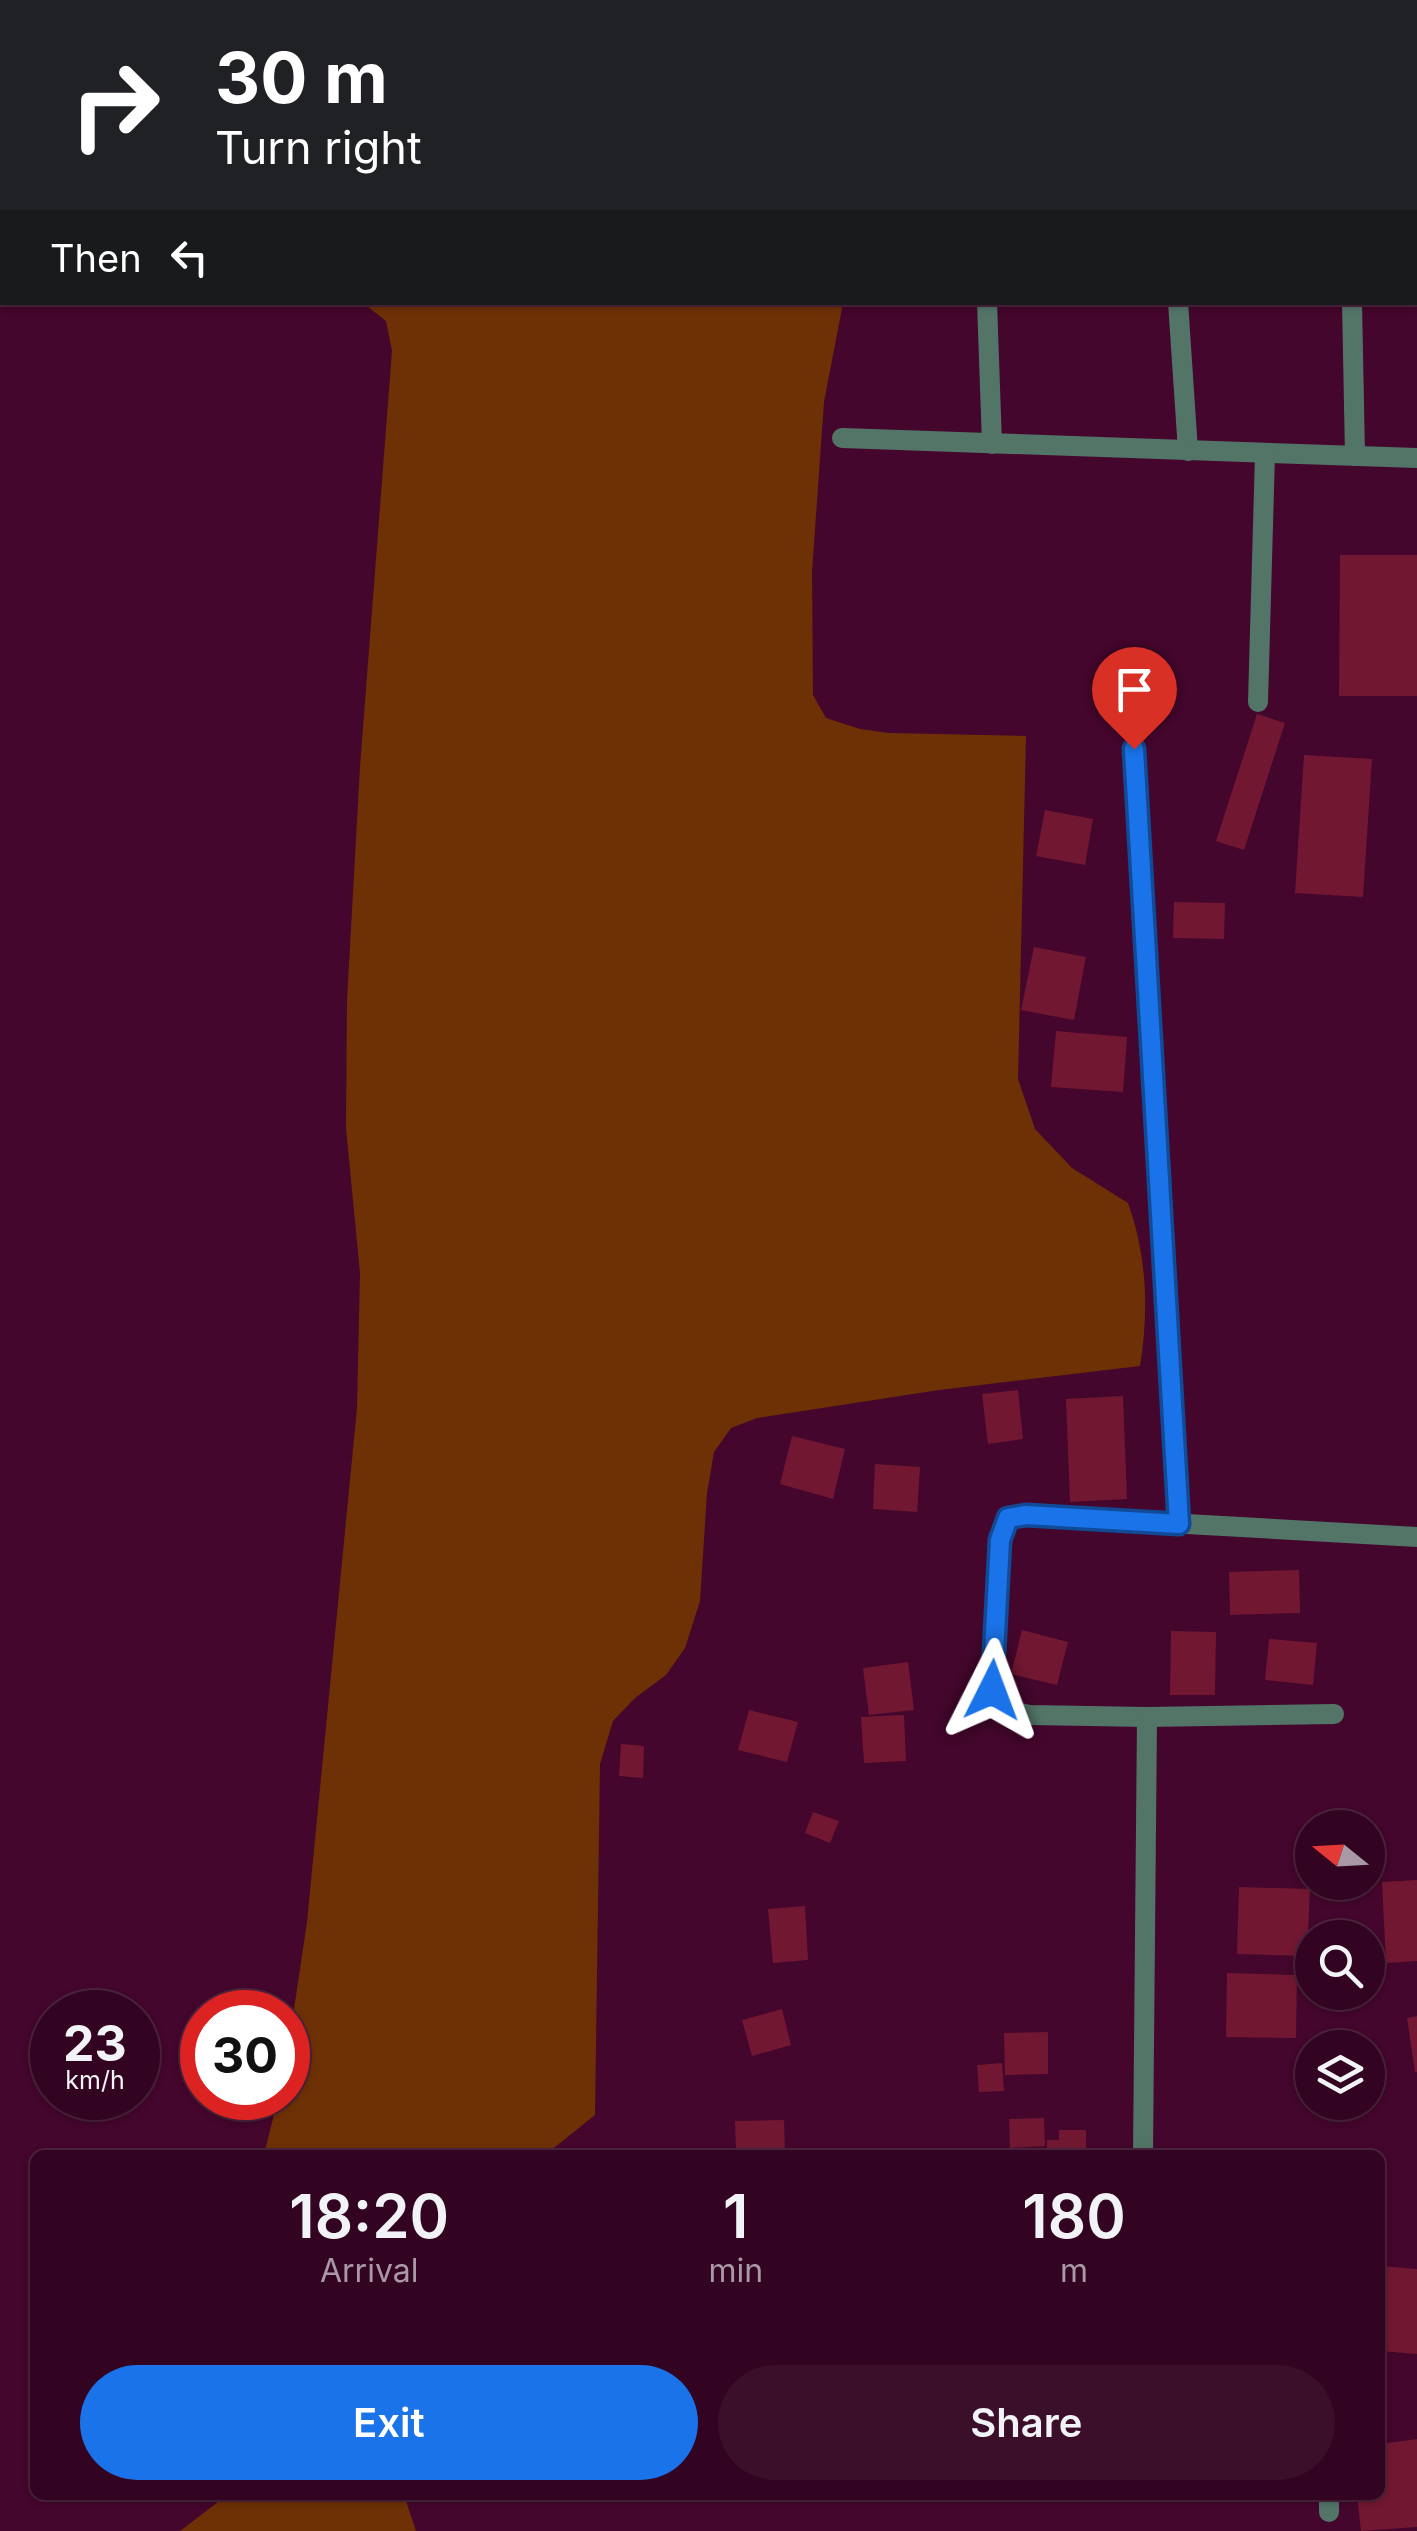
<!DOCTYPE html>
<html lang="en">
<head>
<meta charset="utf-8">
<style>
  body { margin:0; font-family:Inter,sans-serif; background:#3b0e2a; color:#f1f3f6; height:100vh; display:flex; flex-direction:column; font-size:38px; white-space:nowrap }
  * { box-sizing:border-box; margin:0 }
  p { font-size:32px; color:#a998a5 }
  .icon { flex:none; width:55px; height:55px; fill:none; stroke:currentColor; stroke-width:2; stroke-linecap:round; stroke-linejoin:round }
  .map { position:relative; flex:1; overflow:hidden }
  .side { position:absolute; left:30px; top:2150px; width:1355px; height:350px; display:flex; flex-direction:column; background:#330421; border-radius:15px; box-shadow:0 2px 8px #0004,0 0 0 2px #4e253f }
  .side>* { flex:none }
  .top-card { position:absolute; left:0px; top:0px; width:1418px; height:305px; box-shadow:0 2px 8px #0004,0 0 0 2px #4e253f; background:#202124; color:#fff; overflow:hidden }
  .needle { width:65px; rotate:288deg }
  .controls { position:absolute; left:1295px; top:1810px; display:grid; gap:20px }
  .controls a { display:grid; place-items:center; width:90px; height:90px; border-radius:50%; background:#330421; box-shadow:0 2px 8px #0004,0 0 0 2px #4e253f; font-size:50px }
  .speed { position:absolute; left:30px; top:1990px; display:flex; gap:20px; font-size:50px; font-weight:700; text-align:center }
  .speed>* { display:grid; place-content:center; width:130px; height:130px; border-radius:50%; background:#330421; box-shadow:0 2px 8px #0004,0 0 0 2px #4e253f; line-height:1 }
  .speed small { font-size:25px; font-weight:400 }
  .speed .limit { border:15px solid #d22; background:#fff; color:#111 }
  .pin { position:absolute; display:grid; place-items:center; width:85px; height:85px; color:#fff; margin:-102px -42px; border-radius:50% 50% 50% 0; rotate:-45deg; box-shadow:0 0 10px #0007 }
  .pin .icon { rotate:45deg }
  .me { position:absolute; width:110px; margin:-55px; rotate:3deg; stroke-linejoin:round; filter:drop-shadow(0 0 8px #0008) }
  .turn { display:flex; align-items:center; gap:35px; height:210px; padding:0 50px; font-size:45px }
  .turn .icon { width:130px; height:130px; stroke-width:2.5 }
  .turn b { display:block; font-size:70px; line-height:85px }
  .then { display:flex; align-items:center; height:95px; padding:0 50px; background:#0003; gap:20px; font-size:38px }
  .eta { display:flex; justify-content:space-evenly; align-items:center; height:170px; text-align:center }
  .eta b { font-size:60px; font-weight:600; line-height:70px }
  .action { display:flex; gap:20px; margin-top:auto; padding:20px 50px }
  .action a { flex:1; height:115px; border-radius:60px; background:#1a73e8; color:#fff; font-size:40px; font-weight:600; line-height:115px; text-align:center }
  .action a+a { background:#3b0e2a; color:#f1f3f6 }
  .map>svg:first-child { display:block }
  .green { fill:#6e3105 }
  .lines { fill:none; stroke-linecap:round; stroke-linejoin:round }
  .stream { stroke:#07161c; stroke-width:12 }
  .building { fill:#711731 }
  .service { stroke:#537568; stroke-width:20 }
  .minor { stroke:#537568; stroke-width:20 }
  .route-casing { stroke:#114b97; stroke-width:25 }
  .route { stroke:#1a73e8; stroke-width:18 }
</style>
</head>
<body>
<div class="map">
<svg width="1417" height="2531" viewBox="0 0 1417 2531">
  <rect width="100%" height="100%" fill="#44062c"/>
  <g class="green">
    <polygon points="327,0 896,0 326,2"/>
    <path d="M363,303H843L824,402L812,572L813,695L826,718L860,729L889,733L1026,736L1018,1079L1035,1129L1072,1168L1128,1203C1147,1256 1149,1311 1140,1366L939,1390L757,1418L731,1428L714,1452L707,1493L700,1601L685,1648L666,1675L635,1698L613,1721L600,1764L595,2115L545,2155H264L278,2098H288V2049L307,1922L357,1408L360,1273L346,1128L347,1000L360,767L392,351L386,321Z"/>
    <polygon points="221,2495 404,2495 416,2531 180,2531 218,2502"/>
  </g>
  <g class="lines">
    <polyline class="stream" points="690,2 691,0"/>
  </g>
  <g class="building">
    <polygon points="1340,555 1417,555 1417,696 1339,696"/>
    <polygon points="1257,714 1285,723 1244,850 1216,841"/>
    <polygon points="1304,755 1372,759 1363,897 1295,893"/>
    <polygon points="1045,810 1093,819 1085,865 1036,856"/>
    <polygon points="1174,902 1225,903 1224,939 1173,938"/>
    <polygon points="1034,947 1086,957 1074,1020 1021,1010"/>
    <polygon points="1056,1031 1127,1037 1123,1092 1051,1087"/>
    <polygon points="1018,1390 1023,1439 988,1444 982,1394"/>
    <polygon points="1123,1396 1127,1499 1070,1502 1066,1399"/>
    <polygon points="792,1436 845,1449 833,1499 780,1484"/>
    <polygon points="875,1464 920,1467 917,1512 873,1509"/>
    <polygon points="1299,1570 1300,1613 1230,1615 1229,1572"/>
    <polygon points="1022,1630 1068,1642 1057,1685 1011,1674"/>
    <polygon points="1171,1631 1216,1632 1215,1695 1170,1695"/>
    <polygon points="1269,1639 1317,1643 1313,1685 1265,1680"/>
    <polygon points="908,1662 914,1710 869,1715 863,1668"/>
    <polygon points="749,1710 798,1722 787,1762 738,1750"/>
    <polygon points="904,1715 906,1761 864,1763 861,1717"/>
    <polygon points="621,1744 644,1746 643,1778 619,1776"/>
    <polygon points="813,1812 839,1821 830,1843 805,1833"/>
    <polygon points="1417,1880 1417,1961 1386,1963 1382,1882"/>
    <polygon points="1239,1887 1310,1889 1307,1956 1237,1954"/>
    <polygon points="805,1906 808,1960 773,1963 768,1909"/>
    <polygon points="1227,1973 1297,1975 1296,2038 1226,2037"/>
    <polygon points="782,2009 791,2045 752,2056 742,2020"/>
    <polygon points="1417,2016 1417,2072 1415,2072 1407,2018"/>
    <polygon points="1048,2032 1048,2074 1005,2075 1004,2033"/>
    <polygon points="1002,2063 1004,2091 979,2092 977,2065"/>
    <polygon points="1044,2118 1045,2146 1010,2148 1009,2119"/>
    <polygon points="784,2120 785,2152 736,2153 735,2121"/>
    <polygon points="1059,2130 1086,2130 1086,2155 1047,2155 1047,2140 1059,2140"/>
    <polygon points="1380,2266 1417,2269 1417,2354 1380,2351"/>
    <polygon points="1417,2439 1417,2527 1361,2531 1357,2495 1380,2495 1380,2444"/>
  </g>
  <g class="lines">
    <polyline class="service" points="987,302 992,444"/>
    <g class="minor">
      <polyline points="1348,0 1348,2"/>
      <polyline points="1178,302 1188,451"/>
      <polyline points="1352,302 1355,456"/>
      <polyline points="842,438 1417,458"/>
      <polyline points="1258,702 1265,454"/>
      <polyline points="1134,749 1179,1524"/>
      <polyline points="1334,1714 1147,1717 1030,1715 1004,1710 992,1690 1000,1540 1008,1519 1026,1515 1417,1537"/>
      <polyline points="1143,2155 1147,1717"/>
      <polyline points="1329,2512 1329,2495"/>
    </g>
  </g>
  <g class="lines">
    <defs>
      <polyline id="route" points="992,1690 1000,1540 1008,1518 1026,1515 1179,1524 1134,749"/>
    </defs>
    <use href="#route" class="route-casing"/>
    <use href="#route" class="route"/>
  </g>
</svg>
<div class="controls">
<a><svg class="needle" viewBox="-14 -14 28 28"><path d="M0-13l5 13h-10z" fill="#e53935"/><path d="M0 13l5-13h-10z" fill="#a998a5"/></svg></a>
<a><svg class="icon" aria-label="search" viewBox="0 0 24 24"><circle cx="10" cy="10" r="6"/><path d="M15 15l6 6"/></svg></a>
<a><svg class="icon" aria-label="layers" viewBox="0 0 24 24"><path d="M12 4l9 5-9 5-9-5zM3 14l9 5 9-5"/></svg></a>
</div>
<div class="speed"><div>23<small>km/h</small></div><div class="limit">30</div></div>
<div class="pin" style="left:1134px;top:749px;background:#d93025"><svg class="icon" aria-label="arrive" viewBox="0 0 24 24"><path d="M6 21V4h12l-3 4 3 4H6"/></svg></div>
<svg class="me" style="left:992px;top:1690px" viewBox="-20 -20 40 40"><path d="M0-17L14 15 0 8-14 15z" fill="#1a73e8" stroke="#fff" stroke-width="4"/></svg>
<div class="top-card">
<div class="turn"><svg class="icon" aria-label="right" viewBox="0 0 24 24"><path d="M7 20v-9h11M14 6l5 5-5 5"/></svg><div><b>30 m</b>Turn right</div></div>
<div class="then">Then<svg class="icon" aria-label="left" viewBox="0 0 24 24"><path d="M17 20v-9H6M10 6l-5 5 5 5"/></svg></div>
</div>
<section class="side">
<div class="eta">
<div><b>18:20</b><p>Arrival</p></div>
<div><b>1</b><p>min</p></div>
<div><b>180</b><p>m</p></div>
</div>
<div class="action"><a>Exit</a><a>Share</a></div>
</section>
</div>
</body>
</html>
